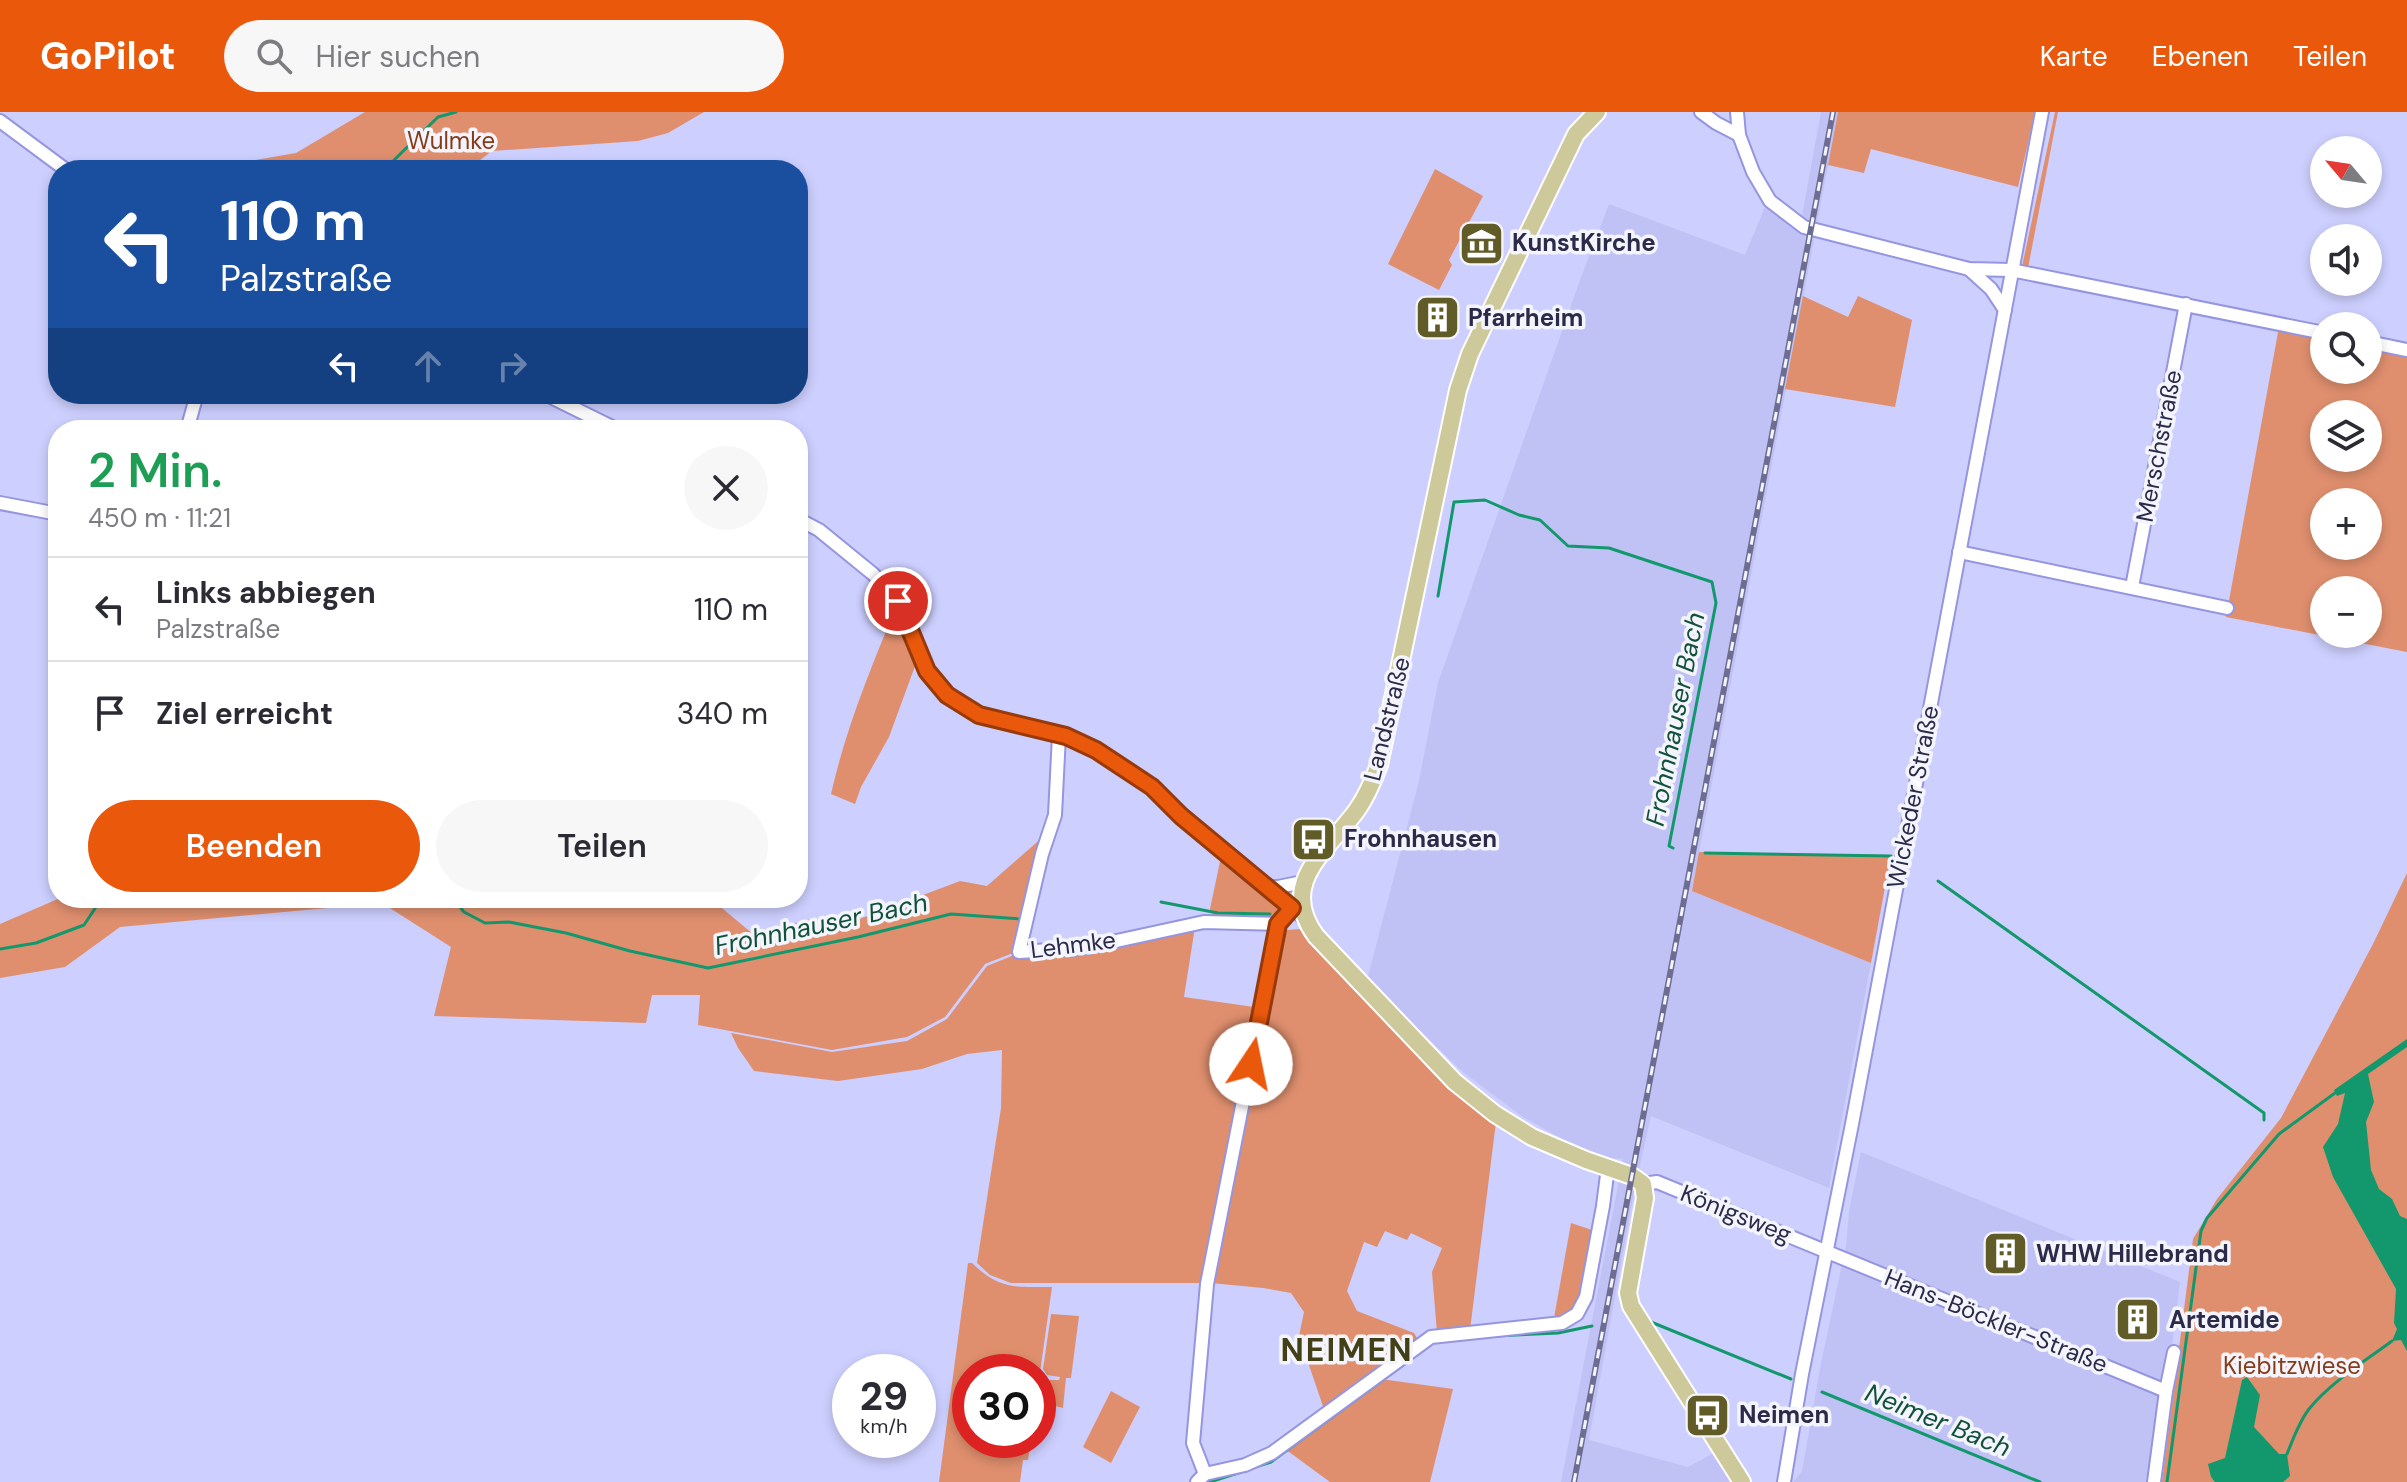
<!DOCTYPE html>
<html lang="de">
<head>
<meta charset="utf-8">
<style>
  body { margin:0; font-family:"DM Sans",sans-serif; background:#f7f7f7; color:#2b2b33; height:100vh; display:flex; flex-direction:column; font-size:30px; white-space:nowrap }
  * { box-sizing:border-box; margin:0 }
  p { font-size:26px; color:#7c7c81 }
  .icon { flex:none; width:44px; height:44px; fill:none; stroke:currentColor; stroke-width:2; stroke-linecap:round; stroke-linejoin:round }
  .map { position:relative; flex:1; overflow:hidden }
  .sheet { position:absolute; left:48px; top:308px; width:760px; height:488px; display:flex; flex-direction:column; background:#fff; border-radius:32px; box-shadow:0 4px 12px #0003 }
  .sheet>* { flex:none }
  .hud { position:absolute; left:48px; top:48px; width:760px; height:244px; border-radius:32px; box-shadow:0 4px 12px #0003; background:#1a4fa0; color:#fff; overflow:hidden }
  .needle { width:52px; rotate:299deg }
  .controls { position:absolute; left:2310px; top:24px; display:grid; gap:16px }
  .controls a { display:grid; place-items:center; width:72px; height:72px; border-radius:50%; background:#fff; box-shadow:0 4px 12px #0003; font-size:40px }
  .speed { position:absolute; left:832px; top:1242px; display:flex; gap:16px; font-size:40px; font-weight:700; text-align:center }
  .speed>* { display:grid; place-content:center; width:104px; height:104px; border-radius:50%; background:#fff; box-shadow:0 4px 12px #0003; line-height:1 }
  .speed small { font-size:20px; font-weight:400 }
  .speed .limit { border:12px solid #d22; background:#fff; color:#111 }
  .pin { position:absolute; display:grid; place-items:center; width:68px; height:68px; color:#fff; margin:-34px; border:4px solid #fff; border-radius:50%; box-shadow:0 2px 8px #0007 }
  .me { position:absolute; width:88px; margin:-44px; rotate:11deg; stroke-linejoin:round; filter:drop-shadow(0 0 6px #0008) }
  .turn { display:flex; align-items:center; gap:28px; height:168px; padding:0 40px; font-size:36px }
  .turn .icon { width:104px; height:104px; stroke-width:2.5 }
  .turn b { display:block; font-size:56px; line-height:68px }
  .lanes { display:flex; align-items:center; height:76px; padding:0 40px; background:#0003; justify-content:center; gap:40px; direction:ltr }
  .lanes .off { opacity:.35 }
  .round { display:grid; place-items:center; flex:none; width:84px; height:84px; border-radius:42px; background:#f7f7f7 }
  .overview { display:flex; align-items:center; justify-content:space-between; height:136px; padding:0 40px }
  h1 { font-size:48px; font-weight:600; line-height:60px; color:#1e9e55 }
  .primary-button { display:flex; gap:16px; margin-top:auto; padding:16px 40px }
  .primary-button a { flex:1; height:92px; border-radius:48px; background:#ea580c; color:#fff; font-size:32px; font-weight:600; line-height:92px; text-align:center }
  .primary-button a+a { background:#f7f7f7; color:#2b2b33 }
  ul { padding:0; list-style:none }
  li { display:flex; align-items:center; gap:24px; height:104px; padding:0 40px; border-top:2px solid #e1e1e2 }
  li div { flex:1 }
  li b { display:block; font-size:30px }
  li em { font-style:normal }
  header { display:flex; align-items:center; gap:48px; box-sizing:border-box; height:112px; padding:0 40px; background:#ea580c; color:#fff }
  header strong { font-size:38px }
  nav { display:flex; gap:44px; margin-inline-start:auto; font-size:28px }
  .search { width:560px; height:72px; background:#f7f7f7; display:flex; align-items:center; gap:20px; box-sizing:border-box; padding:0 28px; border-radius:44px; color:#7c7c81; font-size:30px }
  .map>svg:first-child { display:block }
  .built { fill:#c0c2f5 }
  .green { fill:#df8f6e; fill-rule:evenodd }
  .water { fill:#12986c }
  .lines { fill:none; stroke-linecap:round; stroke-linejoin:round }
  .stream { stroke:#12986c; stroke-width:3 }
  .minor-casing { stroke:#9595e0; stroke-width:16 }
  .major-casing { stroke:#fff; stroke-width:20 }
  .minor { stroke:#fff; stroke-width:12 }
  .major { stroke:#cec99a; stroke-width:16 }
  .rail-casing { stroke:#6d6d92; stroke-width:6 }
  .rail { stroke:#f3f4fc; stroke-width:3; stroke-dasharray:9; stroke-linecap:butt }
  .route-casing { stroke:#983908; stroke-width:20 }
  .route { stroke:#ea580c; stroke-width:14 }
  .labels { text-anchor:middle; stroke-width:7; stroke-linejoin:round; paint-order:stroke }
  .park-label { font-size:24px; fill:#863c19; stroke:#f3f4fc }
  .poi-label { font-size:24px; font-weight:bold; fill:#2b2a49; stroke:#f3f4fc; text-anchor:start }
  .street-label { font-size:24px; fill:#2b2a49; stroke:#f3f4fc }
  .water-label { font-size:26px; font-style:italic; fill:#115139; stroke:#f3f4fc }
  .district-label { font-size:32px; font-weight:bold; letter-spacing:2px; fill:#433f16; stroke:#f3f4fc }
</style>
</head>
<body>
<header>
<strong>GoPilot</strong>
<div class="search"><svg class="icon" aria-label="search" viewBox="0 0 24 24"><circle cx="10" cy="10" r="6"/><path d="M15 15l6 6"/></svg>Hier suchen</div>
<nav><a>Karte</a><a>Ebenen</a><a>Teilen</a></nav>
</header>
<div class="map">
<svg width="2407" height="1370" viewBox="0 0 2407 1370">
  <rect width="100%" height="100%" fill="#cdcffe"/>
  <g class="built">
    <polygon points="1821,0 1838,0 1692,778 1871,851 1829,1076 1651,1004 1634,1080 1589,1328 1688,1355 1714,1341 1731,1370 1561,1370 1623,1047 1606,1046 1564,1028 1523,1005 1463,960 1367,868 1419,669 1438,571 1580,168 1609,92 1745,143 1767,90 1799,120"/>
    <polygon points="1861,1040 2180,1170 2155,1370 1793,1370 1802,1359 1821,1251 1846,1134 1849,1099"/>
  </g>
  <g class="green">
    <polygon points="365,0 704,0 668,21 638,29 492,39 467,58 198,58 296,41"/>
    <polygon points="1838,0 2035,0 2018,75 1871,37 1864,61 1828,53"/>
    <path d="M2055,0H2058L2028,156L2324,217V258H2368V226L2407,234V540L2226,505L2279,215L2020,164ZM2324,302H2368V346H2324ZM2324,390H2368V434H2324ZM2324,478H2368V522H2324Z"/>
    <polygon points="1435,57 1483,84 1449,148 1452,153 1439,178 1388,152"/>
    <polygon points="1803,184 1848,205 1858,184 1912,208 1895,295 1785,277"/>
    <path d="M897,493L918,546L889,625L861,675L855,692L831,682C846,616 871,555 897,493Z"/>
    <polygon points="1044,724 1018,839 985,852 945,905 907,925 832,938 698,913 700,883 652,883 646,911 434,904 451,835 382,791 120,815 65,855 0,866 0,812 60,786 705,786 711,787 753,822 811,807 849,811 960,769 987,774"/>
    <polygon points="1222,740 1276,788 1279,797 1274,807 1215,809 1210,797"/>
    <polygon points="1699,740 1891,743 1871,851 1692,779"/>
    <polygon points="2407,761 2407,1370 2162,1370 2193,1127 2217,1087 2281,1006 2373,832"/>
    <polygon points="1195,815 1184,885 1261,896 1206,1171 1011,1171 990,1163 977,1151 1001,996 1002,938 967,942 922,957 838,969 754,959 738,936 731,921 832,940 907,929 947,907 987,854 1019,841"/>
    <polygon points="1302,817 1454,978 1496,1010 1470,1218 1437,1221 1432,1160 1442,1136 1411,1121 1407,1128 1385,1119 1377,1135 1364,1130 1347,1179 1357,1199 1414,1221 1420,1231 1325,1300 1299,1224 1304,1200 1291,1181 1263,1176 1211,1171 1280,827 1287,818"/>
    <polygon points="1571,1111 1595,1119 1580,1192 1568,1205 1554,1206"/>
    <path d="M968,1151H972C1000,1178 1015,1175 1052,1175L1038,1275V1260H970V1328H1031L1028,1348H1023L1020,1370H939Z"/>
    <polygon points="1051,1202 1079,1204 1071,1266 1066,1266 1063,1296 1047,1292 1040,1287 1041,1277 1046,1268 1059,1268 1060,1265 1047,1263 1043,1257"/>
    <polygon points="1381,1267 1453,1277 1430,1370 1330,1370 1285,1337"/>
    <polygon points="1111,1279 1140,1295 1111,1351 1083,1335"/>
  </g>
  <g class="water">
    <polygon points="2407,927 2407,935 2368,962 2374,990 2366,1010 2371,1058 2379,1077 2392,1087 2400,1104 2407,1107 2407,1239 2401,1228 2392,1229 2397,1217 2394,1211 2396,1177 2333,1065 2323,1035 2338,1012 2345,981 2337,984 2334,978"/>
    <polygon points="2247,1265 2260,1283 2254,1315 2279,1342 2287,1342 2290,1364 2283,1370 2215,1370 2211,1365 2208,1352 2225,1346 2242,1268"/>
  </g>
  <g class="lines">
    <g class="stream">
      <polyline points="378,58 390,52 438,5 456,0"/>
      <polyline points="1438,484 1454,390 1485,388 1519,403 1540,408 1568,434 1609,436 1712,470 1716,491 1669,734 1673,736"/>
      <polyline points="1705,741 1891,744"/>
      <polyline points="1938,769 2264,1001 2264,1008"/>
      <polyline points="453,786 464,800 485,811 509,810 566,821 630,839 708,856 858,825 951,802 1020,807"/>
      <polyline points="1161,790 1218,801 1270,802"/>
      <polyline points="0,837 36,831 84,813 102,786"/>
      <polyline points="1651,1210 1791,1267"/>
      <polyline points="1495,1224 1558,1221 1592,1214"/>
      <polyline points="1822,1280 2040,1370"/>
      <path d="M2287,1342C2293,1327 2299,1310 2309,1297C2330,1271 2365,1249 2392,1229"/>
      <polyline points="1252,1356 1271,1350 1403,1253"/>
      <polyline points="1210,1370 1241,1360"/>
      <polyline points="2167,1370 2201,1119 2207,1106 2279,1022 2335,981"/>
    </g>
    <defs>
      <g id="minor">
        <polyline points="1701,0 1716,11 1739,23"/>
        <polyline points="1737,0 1739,23 1753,60 1770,89 1804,115 1969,157 2011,158 2324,221"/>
        <polyline points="0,9 66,58"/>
        <polyline points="1969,157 1991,177 2005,198"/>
        <polyline points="2368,230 2407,238"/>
        <polyline points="545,282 618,318"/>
        <polyline points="187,318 197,282"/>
        <polyline points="0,391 58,402"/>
        <polyline points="798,407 819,418 873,462 898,489 927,559 947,583 979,603 1066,624 1096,638 1125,656 1152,675 1181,704 1305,807"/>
        <polyline points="1959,440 2227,496"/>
        <polyline points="2132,475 2186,192"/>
        <polyline points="1059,623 1055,703 1042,742 1019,840 1084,836 1204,810 1278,812"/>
        <polyline points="1268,775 1278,775 1303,770"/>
        <polyline points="1643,1072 1657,1070 2166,1279"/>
        <polyline points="1205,1362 1193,1331 1207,1172 1278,812 1292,796"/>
        <polyline points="1197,1370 1205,1362 1245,1353 1272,1341 1431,1225 1562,1211 1577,1202 1586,1185 1603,1094 1608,1055"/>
        <polyline points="1784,1370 1802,1262 1852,1012 2042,0"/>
        <polyline points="2154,1370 2166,1279 2174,1240"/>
      </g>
      <path id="major" d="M1597,0L1576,22L1470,242L1458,278L1379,653C1373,669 1367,684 1357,698C1328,738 1277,771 1316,824L1455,970L1495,1002L1532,1025L1586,1048L1632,1064L1643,1072L1645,1086L1628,1181L1631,1194L1742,1370"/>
    </defs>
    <use href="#minor" class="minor-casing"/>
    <use href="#major" class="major-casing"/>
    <use href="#minor" class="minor"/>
    <use href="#major" class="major"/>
    <defs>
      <polyline id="rail" points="1574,1370 1833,0"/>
    </defs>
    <use href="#rail" class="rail-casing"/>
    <use href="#rail" class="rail"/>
  </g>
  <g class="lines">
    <defs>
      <polyline id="route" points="898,489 927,559 947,583 979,603 1066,624 1096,638 1152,675 1181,704 1292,796 1278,812 1251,952"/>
    </defs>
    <use href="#route" class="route-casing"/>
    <use href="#route" class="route"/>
  </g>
  <defs>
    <symbol id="museum-square" viewBox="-11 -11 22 22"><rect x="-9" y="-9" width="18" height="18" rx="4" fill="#605b27" stroke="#f3f4fc"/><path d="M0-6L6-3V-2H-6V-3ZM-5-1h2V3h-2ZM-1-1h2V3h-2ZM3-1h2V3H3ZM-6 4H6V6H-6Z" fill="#fff"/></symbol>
    <symbol id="building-square" viewBox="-11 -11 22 22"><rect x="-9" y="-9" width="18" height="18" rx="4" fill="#605b27" stroke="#f3f4fc"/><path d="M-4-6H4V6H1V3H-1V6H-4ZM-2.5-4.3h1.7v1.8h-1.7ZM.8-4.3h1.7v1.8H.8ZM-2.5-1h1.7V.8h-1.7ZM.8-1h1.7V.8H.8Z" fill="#fff"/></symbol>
    <symbol id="bus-square" viewBox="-11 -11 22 22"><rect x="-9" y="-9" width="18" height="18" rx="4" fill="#605b27" stroke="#f3f4fc"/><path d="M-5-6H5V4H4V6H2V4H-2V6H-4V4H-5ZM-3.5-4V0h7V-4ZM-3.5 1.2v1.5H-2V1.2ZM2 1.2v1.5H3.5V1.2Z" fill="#fff"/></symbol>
  </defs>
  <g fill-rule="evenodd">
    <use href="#museum-square" x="1456" y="106" width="51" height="51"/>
    <use href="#building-square" x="1412" y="180" width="51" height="51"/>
    <use href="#bus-square" x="1288" y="702" width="51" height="51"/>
    <use href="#building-square" x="1980" y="1116" width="51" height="51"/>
    <use href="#building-square" x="2112" y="1182" width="51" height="51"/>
    <use href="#bus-square" x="1682" y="1278" width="51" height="51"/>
  </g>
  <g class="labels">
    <g class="park-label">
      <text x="451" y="37">Wulmke</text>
      <text x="2292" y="1262">Kiebitzwiese</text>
    </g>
    <g class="poi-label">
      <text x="1512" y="139">KunstKirche</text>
      <text x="1468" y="214">Pfarrheim</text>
      <text x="1344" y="735">Frohnhausen</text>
      <text x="2036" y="1150">WHW Hillebrand</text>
      <text x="2169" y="1216">Artemide</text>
      <text x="1739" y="1311">Neimen</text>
    </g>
    <g class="street-label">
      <text transform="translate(2159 334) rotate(-79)" y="8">Merschstraße</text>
      <text transform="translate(1387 607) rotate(-76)" y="8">Landstraße</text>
      <text transform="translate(1913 685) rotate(-79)" y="8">Wickeder Straße</text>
      <text transform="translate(1073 833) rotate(-7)" y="8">Lehmke</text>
      <text transform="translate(1736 1102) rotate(22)" y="8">Königsweg</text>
      <text transform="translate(1996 1209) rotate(22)" y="8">Hans-Böckler-Straße</text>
    </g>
    <g class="water-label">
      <text transform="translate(1675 607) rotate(-79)" y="9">Frohnhauser Bach</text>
      <text transform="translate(821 812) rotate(-12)" y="9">Frohnhauser Bach</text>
      <text transform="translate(1938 1308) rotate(22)" y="9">Neimer Bach</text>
    </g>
    <g class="district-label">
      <text x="1347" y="1249">NEIMEN</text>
    </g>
  </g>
</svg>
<div class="controls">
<a><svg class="needle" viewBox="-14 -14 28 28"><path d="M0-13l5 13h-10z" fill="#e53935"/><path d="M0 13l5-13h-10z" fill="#7c7c81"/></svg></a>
<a><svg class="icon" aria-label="sound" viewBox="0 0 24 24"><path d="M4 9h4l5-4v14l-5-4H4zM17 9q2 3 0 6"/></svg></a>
<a><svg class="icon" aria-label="search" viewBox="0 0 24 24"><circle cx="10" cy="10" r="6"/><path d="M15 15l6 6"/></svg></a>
<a><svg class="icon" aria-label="layers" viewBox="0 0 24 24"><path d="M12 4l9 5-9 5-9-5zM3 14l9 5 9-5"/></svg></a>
<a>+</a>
<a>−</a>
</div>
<div class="speed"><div>29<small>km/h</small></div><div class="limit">30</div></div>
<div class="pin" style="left:898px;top:489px;background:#d93025"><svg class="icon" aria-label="arrive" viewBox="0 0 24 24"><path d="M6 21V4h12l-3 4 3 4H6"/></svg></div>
<svg class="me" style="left:1251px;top:952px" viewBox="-20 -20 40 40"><circle r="19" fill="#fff"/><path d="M0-13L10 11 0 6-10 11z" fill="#ea580c"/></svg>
<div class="hud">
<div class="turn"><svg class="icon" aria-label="left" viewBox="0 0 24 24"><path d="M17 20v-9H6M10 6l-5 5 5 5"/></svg><div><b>110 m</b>Palzstraße</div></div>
<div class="lanes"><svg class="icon" aria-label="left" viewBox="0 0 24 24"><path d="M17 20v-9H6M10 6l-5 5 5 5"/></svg><svg class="icon off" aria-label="ahead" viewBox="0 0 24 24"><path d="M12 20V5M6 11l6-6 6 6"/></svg><svg class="icon off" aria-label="right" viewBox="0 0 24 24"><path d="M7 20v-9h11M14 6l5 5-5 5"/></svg></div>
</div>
<section class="sheet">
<div class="overview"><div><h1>2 Min.</h1><p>450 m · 11:21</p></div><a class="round"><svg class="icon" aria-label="close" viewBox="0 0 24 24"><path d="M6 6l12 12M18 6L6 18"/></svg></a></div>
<ul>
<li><svg class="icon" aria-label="left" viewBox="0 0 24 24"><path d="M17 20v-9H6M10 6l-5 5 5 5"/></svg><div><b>Links abbiegen</b><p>Palzstraße</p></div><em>110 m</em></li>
<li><svg class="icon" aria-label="arrive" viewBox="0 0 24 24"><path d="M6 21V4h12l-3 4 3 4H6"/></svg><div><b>Ziel erreicht</b></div><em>340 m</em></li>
</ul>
<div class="primary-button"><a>Beenden</a><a>Teilen</a></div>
</section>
</div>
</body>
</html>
